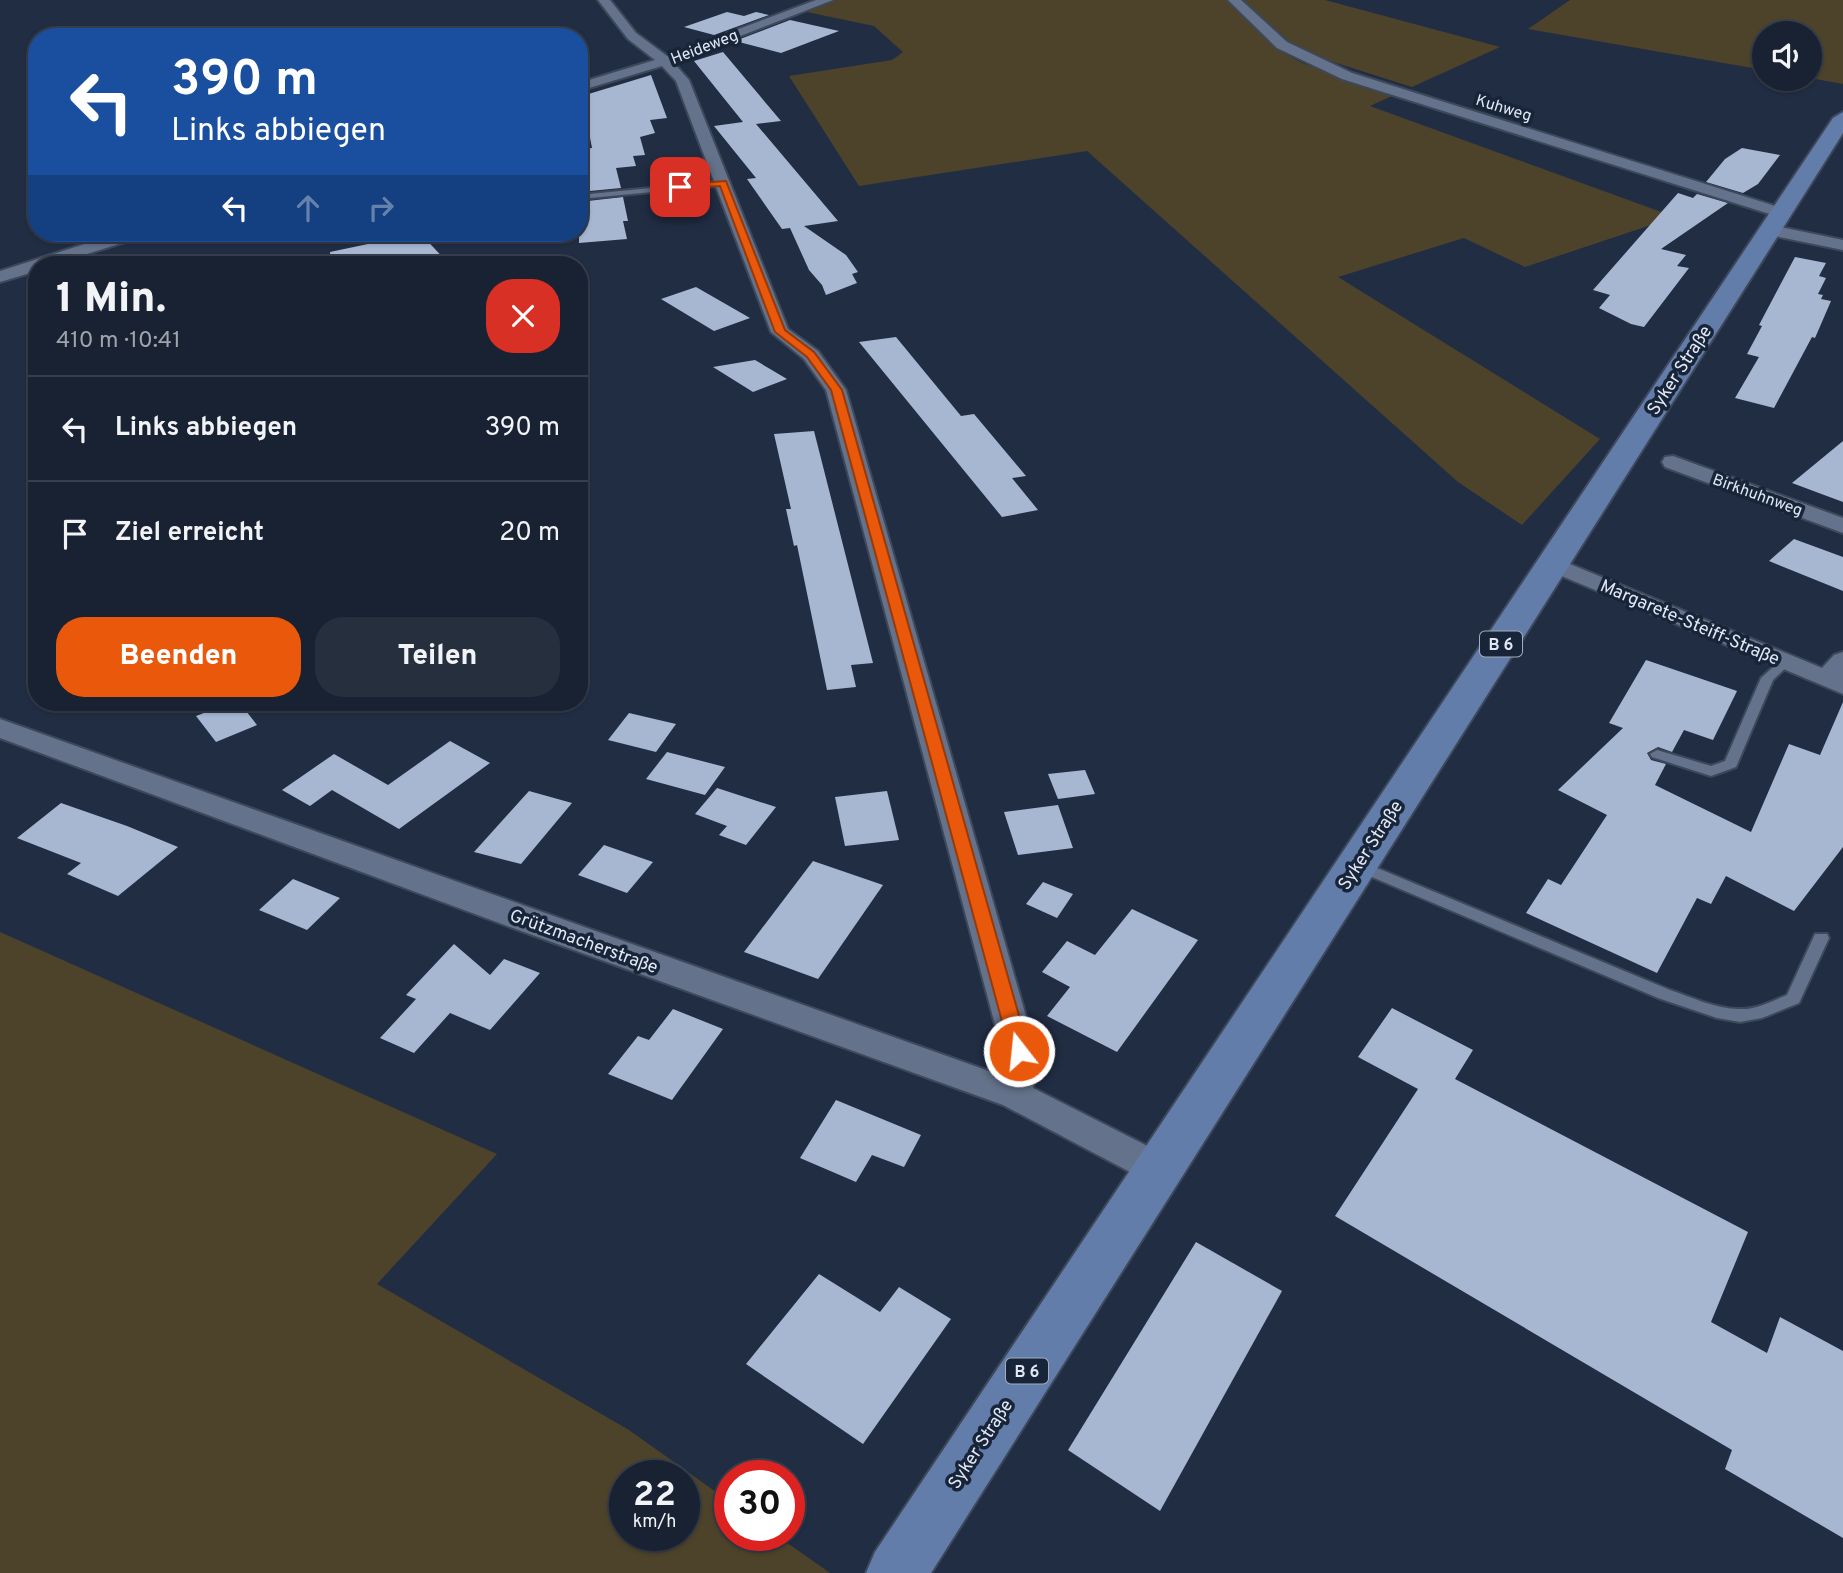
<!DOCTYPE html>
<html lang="de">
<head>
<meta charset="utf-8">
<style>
  body { margin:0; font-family:Overpass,sans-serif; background:#262f3e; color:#f1f3f6; height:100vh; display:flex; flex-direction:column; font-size:26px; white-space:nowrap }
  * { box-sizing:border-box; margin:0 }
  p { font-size:23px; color:#9fa4ac }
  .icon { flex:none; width:38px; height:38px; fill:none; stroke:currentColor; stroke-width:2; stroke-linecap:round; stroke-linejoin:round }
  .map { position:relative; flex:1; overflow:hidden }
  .sheet { position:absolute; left:28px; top:256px; width:560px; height:455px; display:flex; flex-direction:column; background:#192232; border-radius:28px; box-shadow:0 2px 5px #0004,0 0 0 2px #373f4d }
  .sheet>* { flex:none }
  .guide { position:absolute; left:28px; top:28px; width:560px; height:214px; border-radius:28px; box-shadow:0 2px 5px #0004,0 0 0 2px #373f4d; background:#1a4fa0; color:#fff; overflow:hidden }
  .buttons { position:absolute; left:1752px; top:21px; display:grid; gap:14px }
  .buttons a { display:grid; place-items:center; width:70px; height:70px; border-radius:50%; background:#192232; box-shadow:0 2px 5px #0004,0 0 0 2px #373f4d; font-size:35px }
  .speed { position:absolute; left:609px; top:1460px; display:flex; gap:14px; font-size:35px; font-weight:700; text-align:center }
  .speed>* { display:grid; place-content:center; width:91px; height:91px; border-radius:50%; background:#192232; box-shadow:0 2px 5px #0004,0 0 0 2px #373f4d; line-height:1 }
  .speed small { font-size:18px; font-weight:400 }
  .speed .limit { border:10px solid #d22; background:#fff; color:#111 }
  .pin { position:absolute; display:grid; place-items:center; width:60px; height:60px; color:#fff; margin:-30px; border-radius:14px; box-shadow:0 4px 10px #0006 }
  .me { position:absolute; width:77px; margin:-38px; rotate:344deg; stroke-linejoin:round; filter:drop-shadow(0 0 5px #0008) }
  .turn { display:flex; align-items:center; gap:24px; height:147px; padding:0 28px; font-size:32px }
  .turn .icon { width:91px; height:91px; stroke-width:2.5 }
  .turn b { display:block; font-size:49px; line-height:60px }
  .lanes { display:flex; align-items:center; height:66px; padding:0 28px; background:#0003; justify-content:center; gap:35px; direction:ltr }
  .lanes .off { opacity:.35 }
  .round { display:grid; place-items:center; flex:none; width:74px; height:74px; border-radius:28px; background:#262f3e }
  .overview { display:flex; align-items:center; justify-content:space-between; height:119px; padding:0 28px }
  h1 { font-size:42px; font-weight:800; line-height:52px }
  .button { display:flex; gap:14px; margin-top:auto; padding:14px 28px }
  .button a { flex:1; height:80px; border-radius:28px; background:#ea580c; color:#fff; font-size:28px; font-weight:800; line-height:80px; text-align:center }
  .button a+a { background:#262f3e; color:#f1f3f6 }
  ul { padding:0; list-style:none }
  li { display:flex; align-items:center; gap:21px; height:105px; padding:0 28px; border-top:2px solid #373f4d }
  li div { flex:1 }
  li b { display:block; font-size:26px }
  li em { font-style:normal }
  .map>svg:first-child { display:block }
  .green { fill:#4d432a; fill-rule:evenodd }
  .building { fill:#a7b7d2 }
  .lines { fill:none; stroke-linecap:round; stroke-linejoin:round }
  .lane-casing { stroke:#3d485a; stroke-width:4 }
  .street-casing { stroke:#3d485a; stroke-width:4 }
  .primary-casing { stroke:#3d485a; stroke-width:4 }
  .lane { fill:#64728b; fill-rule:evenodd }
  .street { fill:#64728b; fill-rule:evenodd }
  .primary { fill:#637dab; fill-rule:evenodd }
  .route { fill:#ea580c; stroke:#983908; stroke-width:2 }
  .labels { text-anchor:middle; stroke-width:7; stroke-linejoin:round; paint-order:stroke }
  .far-street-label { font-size:16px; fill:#e0e8f6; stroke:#182438 }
  .shield { fill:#182438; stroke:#a4adbd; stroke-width:2 }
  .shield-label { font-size:16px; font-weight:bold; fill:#e0e8f6 }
  .street-label { font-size:18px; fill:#e0e8f6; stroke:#182438 }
</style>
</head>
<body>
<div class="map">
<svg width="1843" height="1573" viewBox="0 0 1843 1573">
  <rect width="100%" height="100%" fill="#212d43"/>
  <g class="green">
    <polygon points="833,0 1226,0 1279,50 1302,63 1394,95 1370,106 1675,217 1525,267 1464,238 1338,277 1600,439 1522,525 1458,482 1087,151 859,186 789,76 892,60 903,52 874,26 802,11"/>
    <polygon points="1243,0 1325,0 1500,47 1412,87 1311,55 1291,43"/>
    <polygon points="1570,0 1843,0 1843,84 1810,78 1810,33 1764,33 1764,70 1528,29"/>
    <path d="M0,932L497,1154L377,1284L629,1430L730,1502V1535H776L830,1573H0ZM625,1475H684V1535H625Z"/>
  </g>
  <g class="building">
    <polygon points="727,12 744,16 756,12 769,15 714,35 684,27"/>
    <polygon points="790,20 839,31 781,53 735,41"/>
    <polygon points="723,52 781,121 756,124 838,221 804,226 846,255 858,272 852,274 857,283 826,295 822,285 809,270 790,228 782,229 747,179 756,178 714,126 743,122 694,61"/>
    <polygon points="651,75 667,118 650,120 655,133 640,137 645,155 633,156 636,166 616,168 621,188 579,192 579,149 592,148 582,96"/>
    <polygon points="1742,148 1780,155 1758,184 1743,193 1706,182 1725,159"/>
    <polygon points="1678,193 1693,198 1697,194 1728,203 1661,249 1686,255 1677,266 1689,268 1644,327 1631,324 1599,308 1610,295 1593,290"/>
    <polygon points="623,197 628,221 623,221 627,239 579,243 579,202"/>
    <polygon points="420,233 449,264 331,264 330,252"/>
    <polygon points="1795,257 1826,263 1819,276 1826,278 1818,294 1823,295 1821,299 1831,301 1815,338 1812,337 1774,408 1735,398 1759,357 1747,354 1762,326 1759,325"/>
    <polygon points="696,287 750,318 714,331 661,299"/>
    <polygon points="896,337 961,416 974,414 1026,476 1012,478 1038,510 1002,517 859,342"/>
    <polygon points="755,360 787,379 753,392 713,367"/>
    <polygon points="814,431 873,663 851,665 856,687 827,690 797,545 794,546 786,509 791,509 774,434"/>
    <polygon points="1843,441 1843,502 1792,483"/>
    <polygon points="1794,539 1843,557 1843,591 1769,561"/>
    <polygon points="1646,660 1737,691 1713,740 1684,730 1672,752 1658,747 1647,753 1651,760 1666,764 1655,785 1751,832 1789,744 1820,755 1843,702 1843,847 1794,911 1726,876 1711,904 1697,898 1657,973 1526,913 1548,879 1561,885 1607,815 1558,790 1623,728 1609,723"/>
    <polygon points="233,702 239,702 257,725 216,742 196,716"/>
    <polygon points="629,713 676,724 656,752 608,740"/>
    <polygon points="450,741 490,763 399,829 332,790 310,806 282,790 334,754 388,785"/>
    <polygon points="667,752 725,767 705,795 646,779"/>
    <polygon points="1085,770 1095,794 1058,799 1048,774"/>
    <polygon points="717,788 776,807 746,845 719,835 727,826 695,814"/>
    <polygon points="529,791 572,803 521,864 474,852"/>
    <polygon points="887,791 899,840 845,846 835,797"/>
    <polygon points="61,803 127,826 178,847 118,896 67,874 81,863 17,838"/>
    <polygon points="1058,805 1073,848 1018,855 1004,812"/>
    <polygon points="604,845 653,862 627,893 578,875"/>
    <polygon points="813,861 883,885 818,979 744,952"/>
    <polygon points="293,879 340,898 307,930 259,910"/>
    <polygon points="1043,882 1073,894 1057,918 1026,904"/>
    <polygon points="1132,909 1198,940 1117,1052 1047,1016 1070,987 1042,972 1067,941 1095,955"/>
    <polygon points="454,944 490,975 504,959 540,973 490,1030 450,1013 414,1053 380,1038 416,999 406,995"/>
    <polygon points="1392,1008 1473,1050 1455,1079 1748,1232 1711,1322 1767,1353 1780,1317 1843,1351 1843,1538 1725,1469 1732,1450 1335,1216 1418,1089 1358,1057"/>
    <polygon points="673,1009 723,1029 672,1100 608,1074 638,1036 649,1040"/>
    <polygon points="836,1100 921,1135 904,1167 872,1155 856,1182 800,1158"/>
    <polygon points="1196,1242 1282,1291 1160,1511 1068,1450"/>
    <polygon points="819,1274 880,1312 899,1287 951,1319 863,1444 746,1364"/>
  </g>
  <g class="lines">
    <defs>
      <g id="lane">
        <polygon points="723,181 727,183 726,185 579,199 579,195"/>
        <polygon points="1786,658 1792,662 1773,680 1736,767 1711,776 1652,757 1650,754 1657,750 1711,766 1725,761 1761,678 1782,659"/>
        <path d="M1358,860L1670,990C1691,997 1716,1009 1739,1009C1756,1010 1772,1001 1787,995L1815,934H1827L1829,938L1799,1003L1762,1018L1740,1022L1717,1018L1658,998L1353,869L1351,865L1353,861Z"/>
      </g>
      <g id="street">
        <polygon points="598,0 610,0 636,33 667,56 816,0 833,0 673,62 689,80 788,329 818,351 846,390 1036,1051 1033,1088 1173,1159 1178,1170 1173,1181 1160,1185 1147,1181 1003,1105 513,928 0,738 0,719 1000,1075 1002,1051 826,390 804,359 771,332 676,81 662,66 579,91 579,83 655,60 628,39"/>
        <polygon points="1228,0 1241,0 1287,42 1352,73 1788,210 1790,213 1788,216 1776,216 1342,79 1277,48"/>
        <polygon points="1771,225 1843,240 1843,250 1765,234 1763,230 1765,226"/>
        <polygon points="119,233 143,233 141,237 55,264 37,264 37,271 0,282 0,271"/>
        <polygon points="1673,456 1843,518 1843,533 1665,467 1662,462 1665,457"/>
        <polygon points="1553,557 1822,668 1834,655 1843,652 1843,694 1545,569 1541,564 1545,559"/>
      </g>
      <polygon id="primary" points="1843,112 1843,133 931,1573 866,1573 875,1552 1833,118"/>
    </defs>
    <use href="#lane" class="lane-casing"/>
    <use href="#street" class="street-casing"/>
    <use href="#primary" class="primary-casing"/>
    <use href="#lane" class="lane"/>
    <use href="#street" class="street"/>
    <use href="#primary" class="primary"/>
  </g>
  <polygon class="route" points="726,181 785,330 814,352 842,390 1029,1051 1026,1056 1019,1058 1013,1056 1010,1051 831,390 807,357 775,332 720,186 680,189 675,187 680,184"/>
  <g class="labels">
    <g class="far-street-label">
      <text transform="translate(704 46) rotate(-21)" y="6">Heideweg</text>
      <text transform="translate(1504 107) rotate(17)" y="6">Kuhweg</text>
      <text transform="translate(1758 494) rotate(20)" y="6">Birkhuhnweg</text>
    </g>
    <g class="shield">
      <rect x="1480" y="631.5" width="42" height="25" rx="5"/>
      <rect x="1006" y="1358.5" width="42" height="25" rx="5"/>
    </g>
    <g class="shield-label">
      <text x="1501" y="650">B 6</text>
      <text x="1027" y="1377">B 6</text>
    </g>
    <g class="street-label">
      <text transform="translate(1679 370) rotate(-57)" y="6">Syker Straße</text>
      <text transform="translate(1690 622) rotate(23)" y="6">Margarete-Steiff-Straße</text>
      <text transform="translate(1370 845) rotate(-57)" y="6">Syker Straße</text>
      <text transform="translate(584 941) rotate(20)" y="6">Grützmacherstraße</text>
      <text transform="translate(980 1444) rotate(-57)" y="6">Syker Straße</text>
    </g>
  </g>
</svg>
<div class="buttons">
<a><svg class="icon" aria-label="sound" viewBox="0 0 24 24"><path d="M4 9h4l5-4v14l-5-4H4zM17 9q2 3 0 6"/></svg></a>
</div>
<div class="speed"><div>22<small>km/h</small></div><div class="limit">30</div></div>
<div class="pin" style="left:680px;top:187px;background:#d93025"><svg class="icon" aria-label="arrive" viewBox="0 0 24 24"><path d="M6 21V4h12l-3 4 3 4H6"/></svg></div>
<svg class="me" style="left:1019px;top:1051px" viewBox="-20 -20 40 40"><circle r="17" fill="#ea580c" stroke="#fff" stroke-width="3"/><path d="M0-11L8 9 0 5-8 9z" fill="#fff"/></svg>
<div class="guide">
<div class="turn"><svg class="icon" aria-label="left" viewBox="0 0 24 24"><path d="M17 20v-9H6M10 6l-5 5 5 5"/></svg><div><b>390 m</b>Links abbiegen</div></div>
<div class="lanes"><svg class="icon" aria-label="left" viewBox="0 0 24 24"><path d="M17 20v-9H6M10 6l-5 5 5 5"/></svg><svg class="icon off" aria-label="ahead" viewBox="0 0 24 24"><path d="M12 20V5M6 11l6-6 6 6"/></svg><svg class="icon off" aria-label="right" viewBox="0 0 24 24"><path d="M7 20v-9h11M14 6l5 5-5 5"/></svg></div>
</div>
<section class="sheet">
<div class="overview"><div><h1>1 Min.</h1><p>410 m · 10:41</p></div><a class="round" style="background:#d93025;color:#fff"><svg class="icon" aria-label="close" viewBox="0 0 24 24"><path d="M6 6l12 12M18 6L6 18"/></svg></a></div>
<ul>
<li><svg class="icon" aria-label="left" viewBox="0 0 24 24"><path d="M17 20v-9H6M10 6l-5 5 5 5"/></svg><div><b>Links abbiegen</b></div><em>390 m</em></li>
<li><svg class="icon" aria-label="arrive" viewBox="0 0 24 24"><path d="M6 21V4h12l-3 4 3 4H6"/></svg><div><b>Ziel erreicht</b></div><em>20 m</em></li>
</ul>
<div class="button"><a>Beenden</a><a>Teilen</a></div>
</section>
</div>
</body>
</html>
